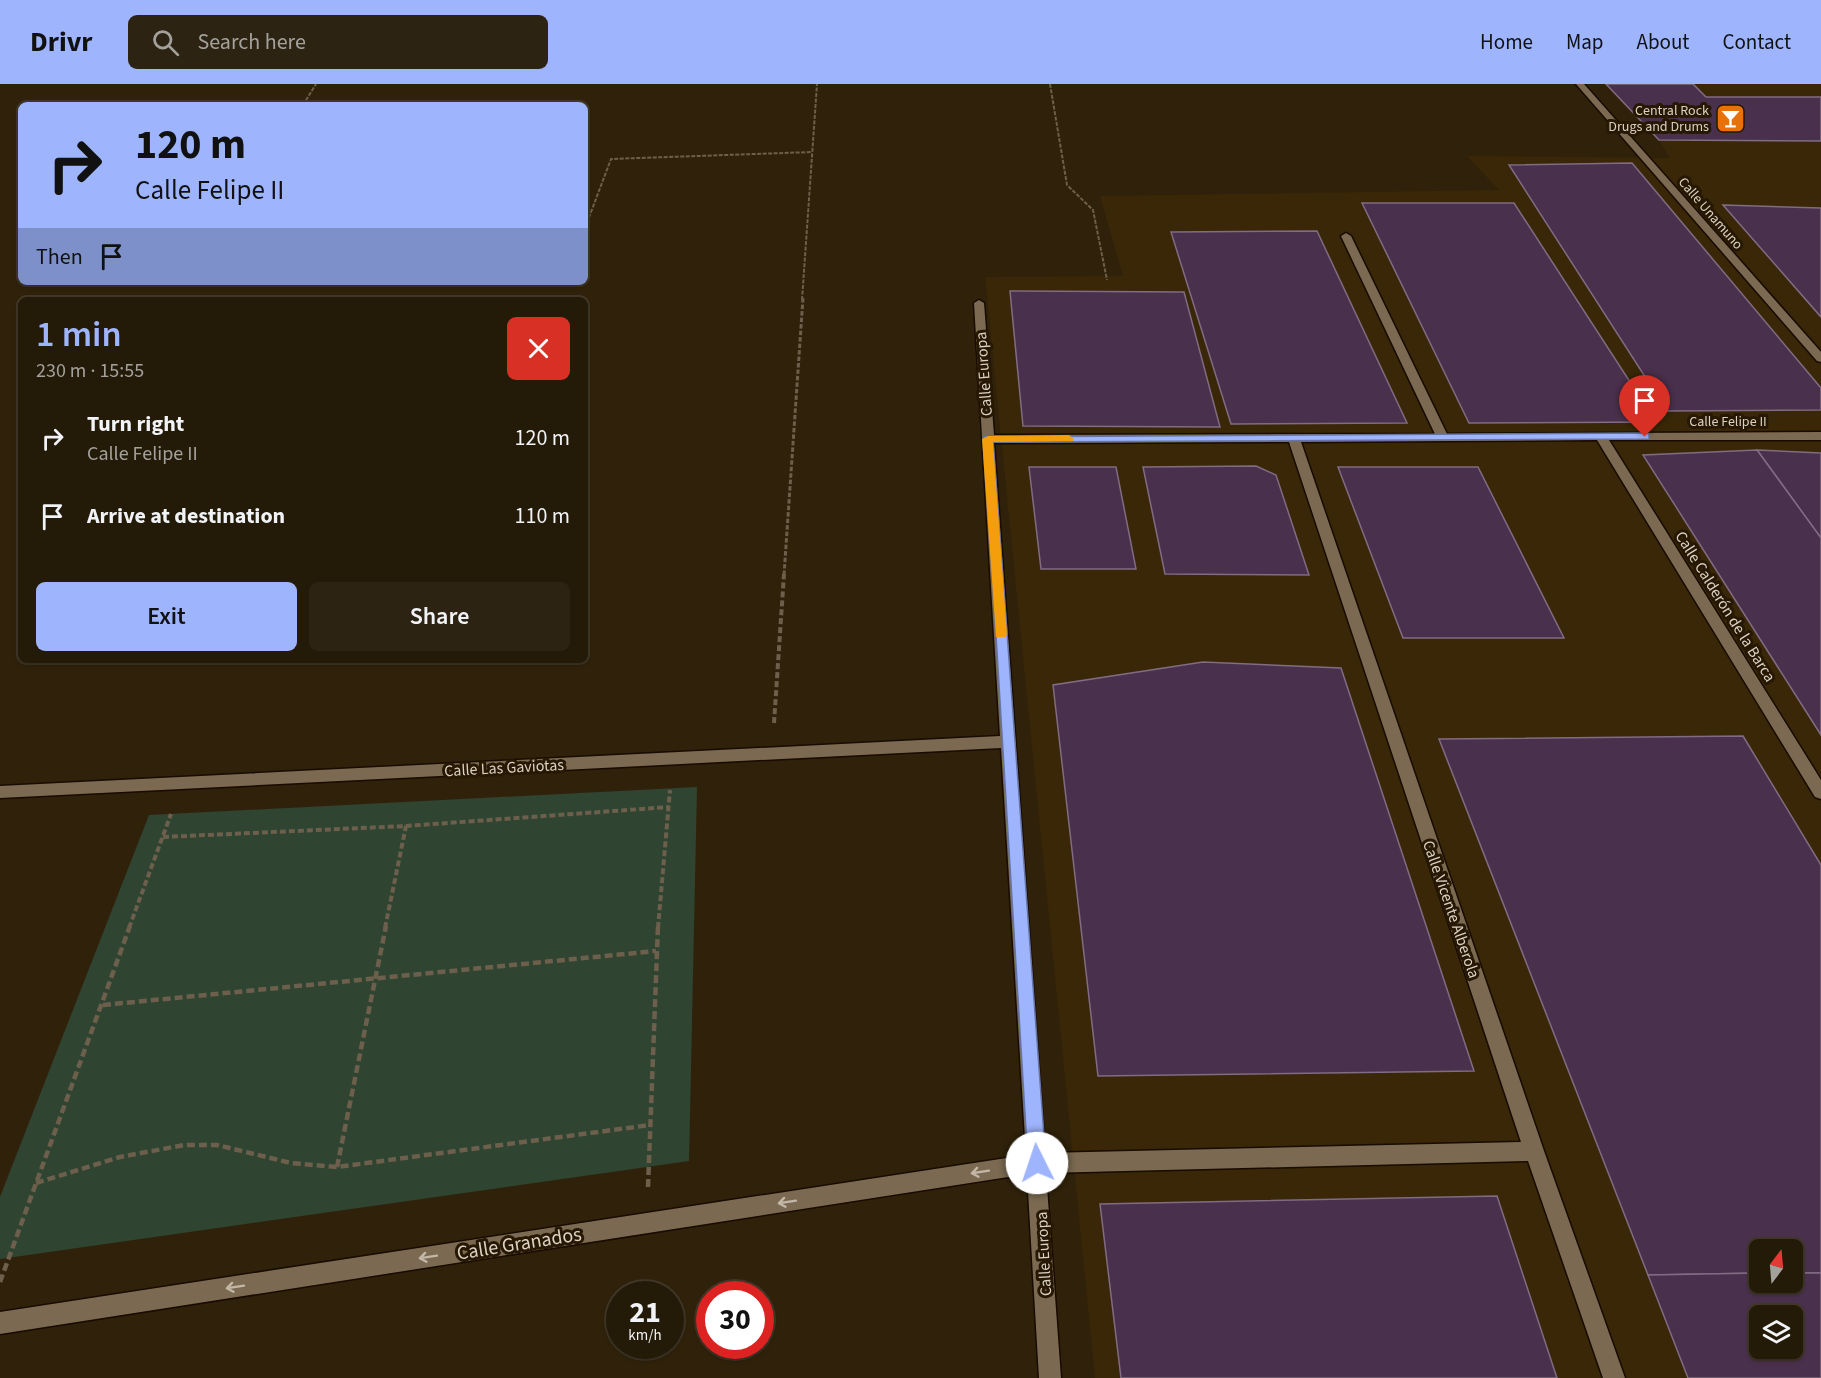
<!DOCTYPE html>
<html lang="en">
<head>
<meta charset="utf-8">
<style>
  body { margin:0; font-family:"Source Sans 3",sans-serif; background:#2c2312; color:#f1f3f6; height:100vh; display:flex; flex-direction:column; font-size:22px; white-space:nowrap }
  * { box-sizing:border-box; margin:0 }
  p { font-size:20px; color:#a3a19c }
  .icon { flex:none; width:33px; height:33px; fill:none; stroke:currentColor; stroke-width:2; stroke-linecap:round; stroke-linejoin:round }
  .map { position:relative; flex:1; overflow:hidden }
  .panel { position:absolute; left:18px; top:213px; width:570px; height:366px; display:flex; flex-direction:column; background:#241a08; border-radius:9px; box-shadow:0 2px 4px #0004,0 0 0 2px #413829 }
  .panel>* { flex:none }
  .hud { position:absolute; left:18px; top:18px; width:570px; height:183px; border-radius:9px; box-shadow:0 2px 4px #0004,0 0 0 2px #413829; background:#9eb4fd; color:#111; overflow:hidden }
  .needle { width:39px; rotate:16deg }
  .buttons { position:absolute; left:1749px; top:1155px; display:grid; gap:12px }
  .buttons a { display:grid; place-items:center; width:54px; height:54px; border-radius:9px; background:#241a08; box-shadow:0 2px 4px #0004,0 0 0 2px #413829; font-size:30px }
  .speed { position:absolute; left:606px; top:1197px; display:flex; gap:12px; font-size:30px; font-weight:700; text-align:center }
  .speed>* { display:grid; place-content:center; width:78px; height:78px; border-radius:50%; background:#241a08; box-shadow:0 2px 4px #0004,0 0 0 2px #413829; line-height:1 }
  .speed small { font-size:15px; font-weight:400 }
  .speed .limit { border:9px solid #d22; background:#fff; color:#111 }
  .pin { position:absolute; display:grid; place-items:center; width:51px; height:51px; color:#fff; margin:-62px -26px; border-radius:50% 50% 50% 0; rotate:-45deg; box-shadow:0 0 6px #0007 }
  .pin .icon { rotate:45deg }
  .me { position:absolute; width:66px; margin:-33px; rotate:356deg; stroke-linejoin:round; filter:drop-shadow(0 0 4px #0008) }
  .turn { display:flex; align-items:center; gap:21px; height:126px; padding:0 18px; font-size:27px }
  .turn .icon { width:78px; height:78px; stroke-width:2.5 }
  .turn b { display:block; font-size:42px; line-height:51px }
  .then { display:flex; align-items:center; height:57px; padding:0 18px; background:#0003; gap:12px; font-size:22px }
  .round { display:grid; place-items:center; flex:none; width:63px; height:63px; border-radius:9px; background:#2c2312 }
  .summary { display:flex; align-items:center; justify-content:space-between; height:102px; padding:0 18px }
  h1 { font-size:36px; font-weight:600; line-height:45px; color:#9eb4fd }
  .action { display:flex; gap:12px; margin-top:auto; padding:12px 18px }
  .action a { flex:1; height:69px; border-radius:9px; background:#9eb4fd; color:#111; font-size:24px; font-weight:600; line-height:69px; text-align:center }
  .action a+a { background:#2c2312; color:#f1f3f6 }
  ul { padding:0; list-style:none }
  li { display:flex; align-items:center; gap:18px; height:78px; padding:0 18px }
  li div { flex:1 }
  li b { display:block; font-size:22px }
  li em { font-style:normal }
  header { display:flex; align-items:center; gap:36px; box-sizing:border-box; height:84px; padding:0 30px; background:#9eb4fd; color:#111 }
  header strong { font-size:28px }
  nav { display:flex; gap:33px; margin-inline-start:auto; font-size:21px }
  .search { width:420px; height:54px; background:#2c2312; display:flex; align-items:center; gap:15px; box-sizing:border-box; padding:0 21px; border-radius:9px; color:#a3a19c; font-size:22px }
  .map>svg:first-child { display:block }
  .built { fill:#392707; fill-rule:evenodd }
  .green { fill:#304432 }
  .building { fill:#49304c; stroke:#806c83; stroke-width:1.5; fill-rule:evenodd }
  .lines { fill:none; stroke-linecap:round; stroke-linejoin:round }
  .street-casing { stroke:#180b00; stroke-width:3 }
  .path-far3 { stroke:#6c5f4b; stroke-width:2; stroke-dasharray:4 1.5; stroke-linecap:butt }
  .path-far2 { stroke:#6c5f4b; stroke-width:3; stroke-dasharray:4.5 2; stroke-linecap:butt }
  .path-far1 { stroke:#6c5f4b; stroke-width:4; stroke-dasharray:6 3; stroke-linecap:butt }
  .path { stroke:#6c5f4b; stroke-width:4.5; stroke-dasharray:8 4; stroke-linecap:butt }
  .street { fill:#7b6a51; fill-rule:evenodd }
  .oneway { stroke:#c3b7a7 }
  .route { fill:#9eb4fd; stroke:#6775a4; stroke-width:1.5 }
  .slow { fill:#f59e0b }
  .labels { text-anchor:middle; stroke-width:6; stroke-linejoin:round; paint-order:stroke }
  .far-poi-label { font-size:14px; fill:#dbd1c4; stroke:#261802; text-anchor:end }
  .far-street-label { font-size:14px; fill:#dbd1c4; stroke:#261802 }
  .street-label { font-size:16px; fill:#dbd1c4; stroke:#261802 }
  .near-street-label { font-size:20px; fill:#dbd1c4; stroke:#261802 }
</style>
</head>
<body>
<header>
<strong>Drivr</strong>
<div class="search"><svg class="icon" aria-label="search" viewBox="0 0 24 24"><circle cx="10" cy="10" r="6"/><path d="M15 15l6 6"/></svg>Search here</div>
<nav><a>Home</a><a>Map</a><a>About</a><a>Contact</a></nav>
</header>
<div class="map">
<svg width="1821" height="1294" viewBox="0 0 1821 1294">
  <rect width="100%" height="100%" fill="#30220a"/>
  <path class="built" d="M1604,0H1821V1294H1095L985,193L1123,192L1100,112L1499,106L1467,72L1670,74L1659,56ZM1760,1166H1792V1198H1760ZM1760,1232H1792V1264H1760Z"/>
  <polygon class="green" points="697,703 689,1077 0,1175 0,1113 149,731"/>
  <g class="building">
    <polygon points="1606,0 1693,0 1706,13 1821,13 1821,57 1659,56"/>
    <polygon points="1632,79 1821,304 1821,326 1667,327 1509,81"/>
    <polygon points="1362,119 1514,119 1656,338 1469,339"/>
    <polygon points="1723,121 1821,124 1821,233"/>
    <polygon points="1317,147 1407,339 1231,340 1171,148"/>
    <polygon points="1010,207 1184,208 1220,343 1023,342"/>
    <polygon points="1757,366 1821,369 1821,454"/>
    <polygon points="1757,366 1821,454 1821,651 1643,371"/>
    <polygon points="1256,382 1276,391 1309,491 1165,490 1143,383"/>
    <polygon points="1029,383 1116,383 1136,485 1041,485"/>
    <polygon points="1338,383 1478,383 1564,554 1403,554"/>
    <polygon points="1203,578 1341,584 1474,987 1098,992 1053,601"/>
    <polygon points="1743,652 1821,781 1821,1189 1792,1189 1792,1166 1760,1166 1760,1189 1648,1191 1439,655"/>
    <polygon points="1497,1112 1557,1294 1121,1294 1100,1120"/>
    <path d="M1760,1189V1198H1792V1189H1821V1294H1688L1648,1191ZM1760,1232H1792V1264H1760Z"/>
  </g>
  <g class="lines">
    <defs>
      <g id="street">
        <polygon points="1576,0 1584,0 1821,268 1821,278 1817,277"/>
        <path d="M1346,149L1351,152L1447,350L1821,348V356H1609L1821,696V715L1815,713L1597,356L1301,358L1544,1067L1625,1294H1603L1528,1077L1046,1089L1061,1294H1039L1027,1090L0,1250V1228L1026,1071L1001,664L0,714V702L1000,652L974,219L979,216L984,219L994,351L1435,350L1341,152ZM1289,358L1521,1058L1045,1069L994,359Z"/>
      </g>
    </defs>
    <use href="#street" class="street-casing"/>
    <g class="path-far3">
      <polyline points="1050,0 1067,101 1093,126 1107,196"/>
      <polyline points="303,21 316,0"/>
      <polyline points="585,144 611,75 812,68"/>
      <polyline points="802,216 817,0"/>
    </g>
    <polyline class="path-far2" points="784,491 803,214"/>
    <g class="path-far1">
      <polyline points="774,639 784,490"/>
      <polyline points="163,753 406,742 669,723"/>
      <polyline points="129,844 171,730"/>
      <polyline points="385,844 406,742"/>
      <polyline points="658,844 670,706"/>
    </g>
    <g class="path">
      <polyline points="103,921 656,867"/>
      <polyline points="337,1083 386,842"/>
      <polyline points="36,1099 120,1073 184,1061 217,1061 291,1079 337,1083 650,1041"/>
      <polyline points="648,1103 658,842"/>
      <polyline points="0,1198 130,842"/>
    </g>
    <use href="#street" class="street"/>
  </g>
  <defs><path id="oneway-shaft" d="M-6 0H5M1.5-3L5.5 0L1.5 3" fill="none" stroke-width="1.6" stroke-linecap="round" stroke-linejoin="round" transform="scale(1.5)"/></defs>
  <g class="oneway">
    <use href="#oneway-shaft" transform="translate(980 1088) rotate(171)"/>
    <use href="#oneway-shaft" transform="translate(787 1118) rotate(171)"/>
    <use href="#oneway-shaft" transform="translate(428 1173) rotate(171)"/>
    <use href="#oneway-shaft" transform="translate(235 1203) rotate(171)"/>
  </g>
  <polygon class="route" points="1645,349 1649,350 1649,355 993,358 1046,1079 1044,1085 1037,1088 1031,1085 1028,1079 984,353"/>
  <polygon class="slow" points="1069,351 1074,355 1073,357 993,358 1007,550 1005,553 996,553 982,355 988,352"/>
  <defs>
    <symbol id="bar-square" viewBox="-11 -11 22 22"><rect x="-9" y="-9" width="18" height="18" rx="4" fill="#e8710a" stroke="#261802"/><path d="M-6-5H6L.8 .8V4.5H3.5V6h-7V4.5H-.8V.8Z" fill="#fff"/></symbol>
  </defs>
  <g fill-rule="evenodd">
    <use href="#bar-square" x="1714" y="18" width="33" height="33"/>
  </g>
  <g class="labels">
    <g class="far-poi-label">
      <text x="1709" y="31">Central Rock<tspan x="1709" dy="16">Drugs and Drums</tspan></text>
    </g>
    <g class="far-street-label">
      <text transform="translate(1711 129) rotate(49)" y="5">Calle Unamuno</text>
      <text x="1728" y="342">Calle Felipe II</text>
    </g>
    <g class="street-label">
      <text transform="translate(983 290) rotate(-94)" y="6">Calle Europa</text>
      <text transform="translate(1726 522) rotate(58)" y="6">Calle Calderón de la Barca</text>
      <text transform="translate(504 683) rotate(-3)" y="6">Calle Las Gaviotas</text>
      <text transform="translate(1452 825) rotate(71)" y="6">Calle Vicente Alberola</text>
      <text transform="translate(1043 1170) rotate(-93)" y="6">Calle Europa</text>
    </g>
    <g class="near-street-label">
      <text transform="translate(519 1159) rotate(-9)" y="7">Calle Granados</text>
    </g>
  </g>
</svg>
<div class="buttons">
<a><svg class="needle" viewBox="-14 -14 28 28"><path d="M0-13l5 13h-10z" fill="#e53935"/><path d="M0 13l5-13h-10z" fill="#a3a19c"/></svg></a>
<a><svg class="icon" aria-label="layers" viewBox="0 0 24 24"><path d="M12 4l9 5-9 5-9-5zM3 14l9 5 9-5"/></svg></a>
</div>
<div class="speed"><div>21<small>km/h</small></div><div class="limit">30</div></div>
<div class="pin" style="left:1645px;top:353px;background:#d93025"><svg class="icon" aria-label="arrive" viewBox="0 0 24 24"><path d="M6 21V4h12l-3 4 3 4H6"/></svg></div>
<svg class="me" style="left:1037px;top:1079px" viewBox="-20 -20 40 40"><circle r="19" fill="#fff"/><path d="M0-13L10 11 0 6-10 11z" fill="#9eb4fd"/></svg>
<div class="hud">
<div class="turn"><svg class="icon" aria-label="right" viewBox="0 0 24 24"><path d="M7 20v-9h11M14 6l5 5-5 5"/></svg><div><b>120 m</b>Calle Felipe II</div></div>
<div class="then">Then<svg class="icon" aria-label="arrive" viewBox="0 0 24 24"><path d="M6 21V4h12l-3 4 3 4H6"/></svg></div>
</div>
<section class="panel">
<div class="summary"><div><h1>1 min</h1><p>230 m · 15:55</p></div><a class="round" style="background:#d93025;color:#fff"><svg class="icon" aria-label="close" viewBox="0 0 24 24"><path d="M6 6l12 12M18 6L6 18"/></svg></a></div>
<ul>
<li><svg class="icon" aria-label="right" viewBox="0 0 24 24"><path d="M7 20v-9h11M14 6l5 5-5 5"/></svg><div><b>Turn right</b><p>Calle Felipe II</p></div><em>120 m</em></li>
<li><svg class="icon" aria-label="arrive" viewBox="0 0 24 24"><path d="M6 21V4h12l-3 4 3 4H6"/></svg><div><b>Arrive at destination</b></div><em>110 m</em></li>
</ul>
<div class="action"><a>Exit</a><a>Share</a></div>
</section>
</div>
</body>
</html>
